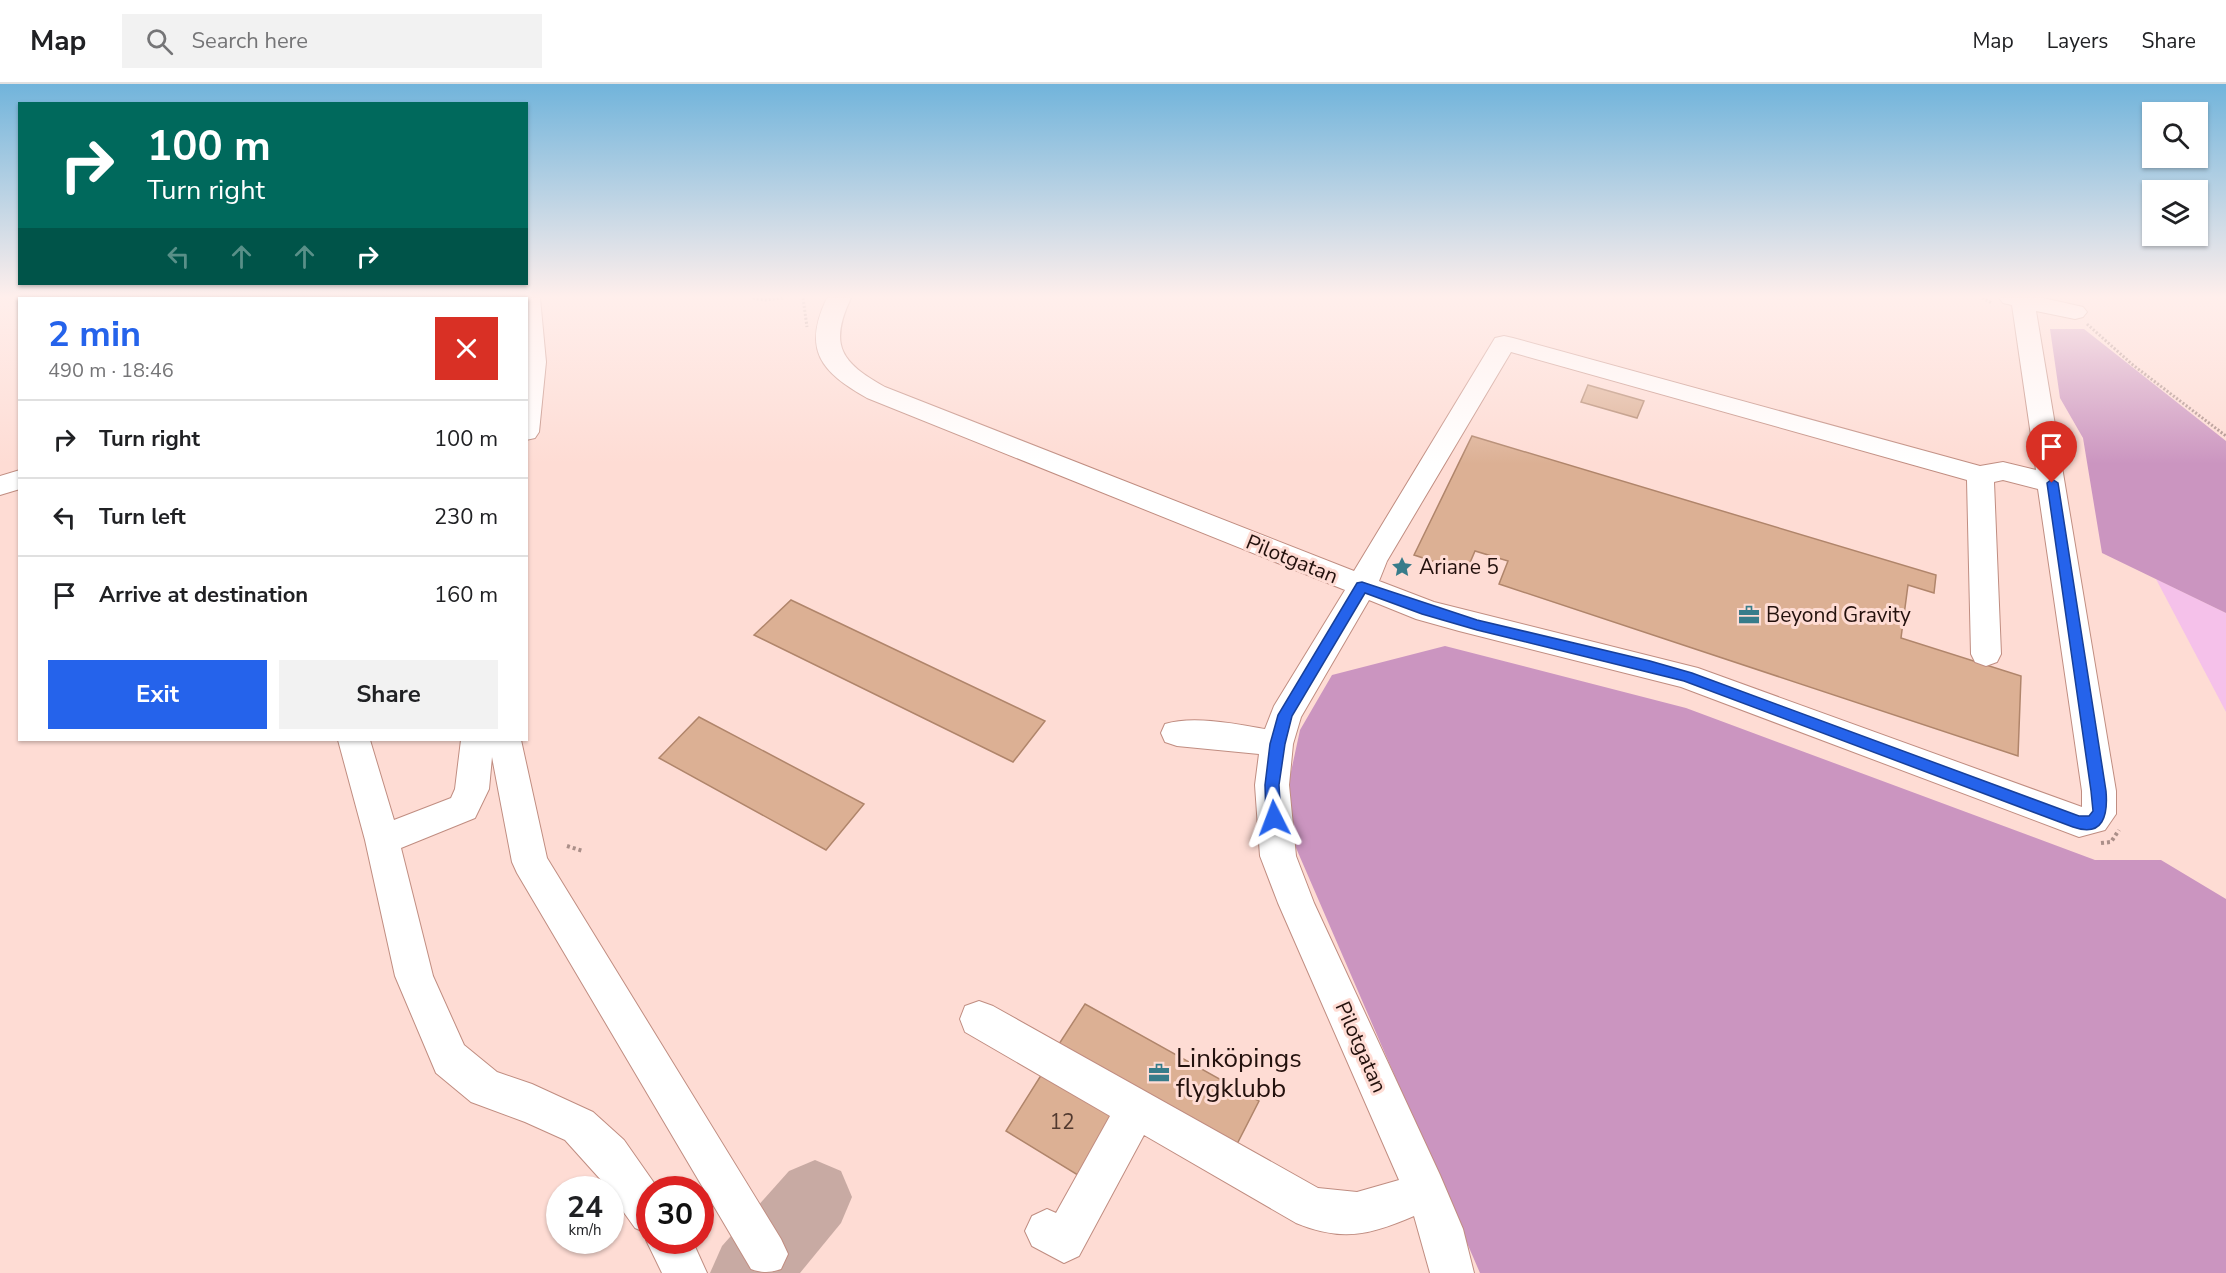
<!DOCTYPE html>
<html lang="en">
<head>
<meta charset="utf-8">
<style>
  body { margin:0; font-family:"Nunito Sans",sans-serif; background:#f2f2f2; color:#202124; height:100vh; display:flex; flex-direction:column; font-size:22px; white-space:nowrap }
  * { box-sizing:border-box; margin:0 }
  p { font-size:20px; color:#757577 }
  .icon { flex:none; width:33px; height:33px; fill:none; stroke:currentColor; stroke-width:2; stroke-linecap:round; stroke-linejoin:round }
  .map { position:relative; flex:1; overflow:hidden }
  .panel { position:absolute; left:18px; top:213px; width:510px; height:444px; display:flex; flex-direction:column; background:#fff; border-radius:0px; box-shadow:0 2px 4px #0004 }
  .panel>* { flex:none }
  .banner { position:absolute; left:18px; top:18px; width:510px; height:183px; border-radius:0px; box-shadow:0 2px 4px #0004; background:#00695c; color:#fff; overflow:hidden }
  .buttons { position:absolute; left:2142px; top:18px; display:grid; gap:12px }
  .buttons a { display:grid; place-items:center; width:66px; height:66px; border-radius:0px; background:#fff; box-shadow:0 2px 4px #0004; font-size:30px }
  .speed { position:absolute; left:546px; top:1092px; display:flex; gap:12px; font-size:30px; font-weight:700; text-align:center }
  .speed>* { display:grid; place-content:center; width:78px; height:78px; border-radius:50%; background:#fff; box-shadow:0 2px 4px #0004; line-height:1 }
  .speed small { font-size:15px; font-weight:400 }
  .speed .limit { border:9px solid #d22; background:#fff; color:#111 }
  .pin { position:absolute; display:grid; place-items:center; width:51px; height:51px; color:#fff; margin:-62px -26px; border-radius:50% 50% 50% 0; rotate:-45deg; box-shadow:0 0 6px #0007 }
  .pin .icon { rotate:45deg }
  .me { position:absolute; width:66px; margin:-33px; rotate:357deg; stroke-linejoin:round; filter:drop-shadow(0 0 4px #0008) }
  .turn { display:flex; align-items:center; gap:21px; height:126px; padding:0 30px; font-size:27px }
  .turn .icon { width:78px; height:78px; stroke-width:2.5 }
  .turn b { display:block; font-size:42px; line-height:51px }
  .lanes { display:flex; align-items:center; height:57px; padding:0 30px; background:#0003; justify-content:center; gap:30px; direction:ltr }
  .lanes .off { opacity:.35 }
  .round { display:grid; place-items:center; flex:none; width:63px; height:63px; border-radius:0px; background:#f2f2f2 }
  .head { display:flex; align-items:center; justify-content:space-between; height:102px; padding:0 30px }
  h1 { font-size:36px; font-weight:700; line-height:45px; color:#2563eb }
  .button { display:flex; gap:12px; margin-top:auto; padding:12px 30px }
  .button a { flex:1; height:69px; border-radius:0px; background:#2563eb; color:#fff; font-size:24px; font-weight:700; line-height:69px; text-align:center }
  .button a+a { background:#f2f2f2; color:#202124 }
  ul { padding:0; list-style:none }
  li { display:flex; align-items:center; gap:18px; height:78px; padding:0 30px; border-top:2px solid #e0e0e0 }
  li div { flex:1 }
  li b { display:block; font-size:22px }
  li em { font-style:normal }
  header { display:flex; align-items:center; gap:36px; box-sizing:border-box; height:84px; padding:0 30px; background:#fff; border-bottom:2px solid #e0e0e0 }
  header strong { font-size:28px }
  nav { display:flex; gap:33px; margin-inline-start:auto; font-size:21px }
  .search { width:420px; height:54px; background:#f2f2f2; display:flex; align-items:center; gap:15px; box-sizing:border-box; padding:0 21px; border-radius:0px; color:#757577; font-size:22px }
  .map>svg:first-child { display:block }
  .green { fill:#f5c1ea }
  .forest { fill:#cb95c0 }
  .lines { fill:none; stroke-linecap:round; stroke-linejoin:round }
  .taxiway { fill:#c8aaa3; fill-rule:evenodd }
  .building { fill:#dcb094; stroke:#b0856b; stroke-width:1.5 }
  .minor-casing { stroke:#c08d81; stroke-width:2 }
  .path-far1 { stroke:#ab8f89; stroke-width:3; stroke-dasharray:2 2; stroke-linecap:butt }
  .path { stroke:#ab8f89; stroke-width:4; stroke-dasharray:3 3; stroke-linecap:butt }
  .minor { fill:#fff; fill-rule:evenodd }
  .route { fill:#2563eb; stroke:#184099; stroke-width:1.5 }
  .labels { text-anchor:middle; stroke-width:6; stroke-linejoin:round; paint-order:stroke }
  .street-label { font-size:21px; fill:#23110d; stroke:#fedcd4 }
  .poi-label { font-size:21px; fill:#23110d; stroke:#fedcd4; text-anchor:start }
  .near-number-label { font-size:21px; fill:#51392f }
  .near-poi-label { font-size:26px; fill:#23110d; stroke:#fedcd4; text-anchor:start }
</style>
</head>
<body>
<header>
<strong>Map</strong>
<div class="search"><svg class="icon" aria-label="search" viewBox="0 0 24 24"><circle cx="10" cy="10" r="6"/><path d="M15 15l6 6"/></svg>Search here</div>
<nav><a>Map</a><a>Layers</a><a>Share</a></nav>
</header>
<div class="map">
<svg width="2226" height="1189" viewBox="0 0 2226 1189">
  <rect width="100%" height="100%" fill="#fedcd4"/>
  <polygon class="green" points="2156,495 2226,529 2226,628"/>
  <g class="forest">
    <polygon points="2050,245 2084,245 2226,357 2226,529 2102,469 2083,354 2060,314"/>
    <polygon points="1445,562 1686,624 2095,776 2161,776 2226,815 2226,1189 1480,1189 1290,750 1289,697 1300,646 1332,591"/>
  </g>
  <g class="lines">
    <polygon class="taxiway" points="815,1076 841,1087 852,1113 841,1139 800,1189 710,1189 722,1162 789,1087"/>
  </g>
  <g class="building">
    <polygon points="1588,301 1644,317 1637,334 1581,318"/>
    <polygon points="1472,352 1936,491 1934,509 1908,501 1901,554 2021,592 2018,672 1499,500 1508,477 1475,467 1466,488 1414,471"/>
    <polygon points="791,516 1045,637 1013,678 754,551"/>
    <polygon points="699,633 864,720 826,766 659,674"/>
    <polygon points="1085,920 1259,1017 1236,1062 1059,960"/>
    <polygon points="1045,985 1119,1028 1081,1093 1006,1047"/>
  </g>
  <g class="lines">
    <defs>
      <g id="minor">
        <polygon points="516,214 540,214 546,278 539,348 535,354 526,356 526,214"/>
        <path d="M827,214H851C828,262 842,279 885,303L1354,487L1495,254L1504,252L1513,254L1980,382L2003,378L2036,386L2012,221L2003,219L1999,214H2043L2083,223L2087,228L2083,233L2075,235L2036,227L2116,707V730L2105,746L2079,753L1681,603L1459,547L1416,535L1369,516L1301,633L1293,660L1289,701L1296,772L1314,819L1440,1091L1463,1145L1474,1189H1430L1414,1132C1370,1151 1342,1158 1296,1139L1144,1051L1079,1172L1064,1179L1032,1162L1025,1147L1032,1132L1047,1125L1056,1129L1110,1032L965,948L960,935L965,922L979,917L993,922L1318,1104L1357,1108L1399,1096L1278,819L1260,772L1255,701L1259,670L1177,662L1165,658L1161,649L1165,640C1193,631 1237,640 1265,645L1274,622L1345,506L867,314C821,288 802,266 827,214ZM1511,268L1967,396L1971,570L1975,578L1986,582L1997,578L2001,570L1994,398L2003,396L2038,405L2082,707V723L1698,584L1434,518L1379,497L1387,477Z"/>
        <polygon points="20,386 20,405 0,411 0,392"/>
        <path d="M338,656H370L394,736L451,714L455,705L461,656H521L547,774L781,1155L788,1170L781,1185C770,1189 762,1189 751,1185L517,789L512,778L492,673L489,705L475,734L401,764L433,892L464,961L497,988L532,1000L593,1028L624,1056L659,1106H650V1156H692L707,1189H662L646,1156L649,1150L635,1144L610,1109V1106L565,1056L525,1038L471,1018L436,989L395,892L365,756Z"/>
      </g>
    </defs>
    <use href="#minor" class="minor-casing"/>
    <g class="path-far1">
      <polyline points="753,214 764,216 783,214"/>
      <polyline points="803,214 807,243"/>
      <polyline points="1982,214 1992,219"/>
      <polyline points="2087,240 2133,281 2226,352"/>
    </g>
    <g class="path">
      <polyline points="2101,759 2111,758 2119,746"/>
      <polyline points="567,762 583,767"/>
    </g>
    <use href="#minor" class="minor"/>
  </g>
  <linearGradient id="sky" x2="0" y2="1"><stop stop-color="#71b4db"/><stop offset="0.56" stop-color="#ffefec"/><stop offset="1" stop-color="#ffefec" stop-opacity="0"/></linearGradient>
  <rect width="2226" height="380" fill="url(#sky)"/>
  <path class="route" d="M2052,395L2058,399L2106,707C2108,730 2104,754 2073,743L1684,597L1477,546L1422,530L1365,509L1292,632L1285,660L1279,701L1281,734L1279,739L1274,741L1268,739L1266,734L1265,701L1270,660L1278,631L1357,499L1362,498L1477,536L1650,577L1692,589L2079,732H2089L2093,727L2091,707L2047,399Z"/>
  <defs>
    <symbol id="sight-bare" viewBox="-9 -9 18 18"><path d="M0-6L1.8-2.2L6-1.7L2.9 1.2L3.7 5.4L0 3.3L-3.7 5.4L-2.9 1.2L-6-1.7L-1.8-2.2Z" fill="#377c8a" stroke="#fedcd4" stroke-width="2.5" paint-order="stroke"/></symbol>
    <symbol id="office-bare" viewBox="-9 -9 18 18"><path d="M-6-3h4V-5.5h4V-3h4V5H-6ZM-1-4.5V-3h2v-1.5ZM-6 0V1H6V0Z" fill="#377c8a" stroke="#fedcd4" stroke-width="2.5" paint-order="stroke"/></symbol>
  </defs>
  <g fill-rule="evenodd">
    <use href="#sight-bare" x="1387" y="468" width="30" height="30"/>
    <use href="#office-bare" x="1734" y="516" width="30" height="30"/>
    <use href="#office-bare" x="1144" y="974" width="30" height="30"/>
  </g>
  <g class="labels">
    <g class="street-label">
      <text transform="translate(1292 475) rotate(22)" y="7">Pilotgatan</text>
      <text transform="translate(1361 963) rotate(66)" y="7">Pilotgatan</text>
    </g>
    <g class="poi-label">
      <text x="1419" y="490">Ariane 5</text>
      <text x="1766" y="538">Beyond Gravity</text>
    </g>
    <g class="near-number-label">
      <text x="1062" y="1045">12</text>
    </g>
    <g class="near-poi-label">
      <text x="1176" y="983">Linköpings<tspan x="1176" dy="30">flygklubb</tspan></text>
    </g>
  </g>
</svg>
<div class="buttons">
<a><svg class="icon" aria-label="search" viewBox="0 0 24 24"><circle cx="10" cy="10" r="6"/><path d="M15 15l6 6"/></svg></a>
<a><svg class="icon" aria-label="layers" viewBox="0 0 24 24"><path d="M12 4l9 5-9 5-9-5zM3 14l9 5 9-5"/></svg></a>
</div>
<div class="speed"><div>24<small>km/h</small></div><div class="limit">30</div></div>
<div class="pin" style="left:2052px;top:399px;background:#d93025"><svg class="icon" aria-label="arrive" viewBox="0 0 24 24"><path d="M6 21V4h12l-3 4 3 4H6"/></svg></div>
<svg class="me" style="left:1274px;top:734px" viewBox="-20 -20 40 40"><path d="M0-17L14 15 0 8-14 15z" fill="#2563eb" stroke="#fff" stroke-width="4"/></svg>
<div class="banner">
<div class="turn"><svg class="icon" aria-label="right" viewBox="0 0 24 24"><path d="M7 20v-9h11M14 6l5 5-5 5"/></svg><div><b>100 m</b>Turn right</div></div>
<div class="lanes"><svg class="icon off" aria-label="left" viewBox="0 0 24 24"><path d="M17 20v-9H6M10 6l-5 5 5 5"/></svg><svg class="icon off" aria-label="ahead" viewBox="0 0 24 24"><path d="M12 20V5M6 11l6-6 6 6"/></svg><svg class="icon off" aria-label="ahead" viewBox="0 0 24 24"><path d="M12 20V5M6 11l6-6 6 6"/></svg><svg class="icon" aria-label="right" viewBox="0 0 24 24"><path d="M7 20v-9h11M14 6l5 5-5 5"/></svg></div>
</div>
<section class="panel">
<div class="head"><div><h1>2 min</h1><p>490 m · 18:46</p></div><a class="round" style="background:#d93025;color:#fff"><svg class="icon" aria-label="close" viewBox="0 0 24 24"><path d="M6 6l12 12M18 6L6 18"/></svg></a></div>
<ul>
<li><svg class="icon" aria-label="right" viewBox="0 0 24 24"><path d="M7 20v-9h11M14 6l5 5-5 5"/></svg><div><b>Turn right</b></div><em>100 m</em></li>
<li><svg class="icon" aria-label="left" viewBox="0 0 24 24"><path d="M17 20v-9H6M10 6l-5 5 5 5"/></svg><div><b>Turn left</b></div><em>230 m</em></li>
<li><svg class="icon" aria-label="arrive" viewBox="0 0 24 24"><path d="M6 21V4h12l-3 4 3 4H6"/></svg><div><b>Arrive at destination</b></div><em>160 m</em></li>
</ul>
<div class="button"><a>Exit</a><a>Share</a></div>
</section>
</div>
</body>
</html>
